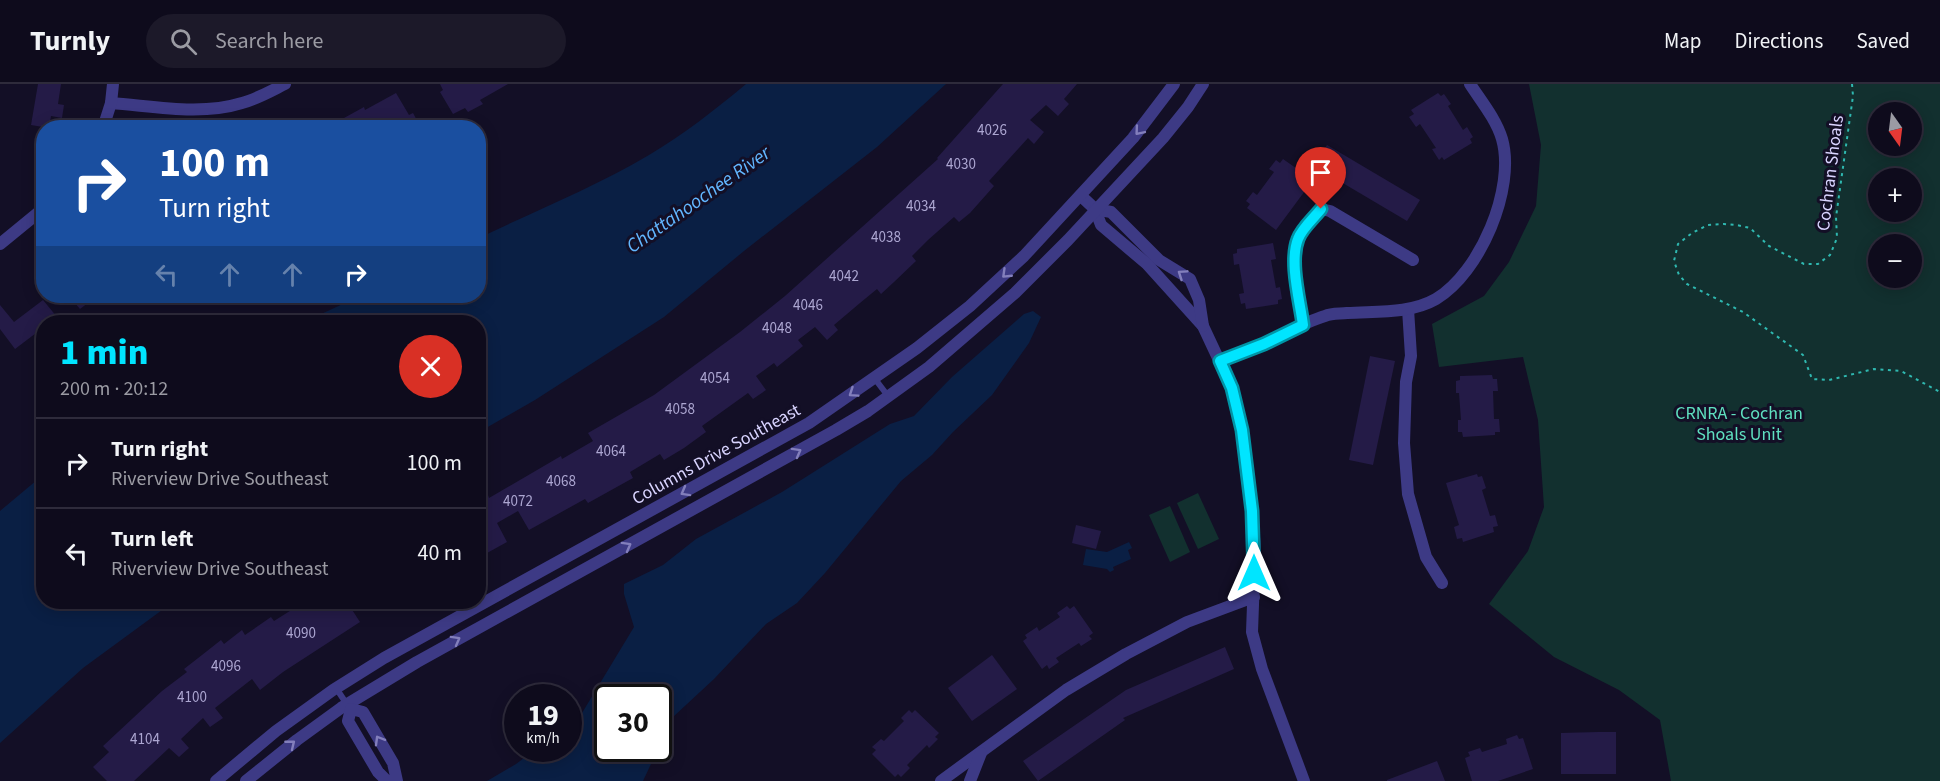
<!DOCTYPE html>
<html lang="en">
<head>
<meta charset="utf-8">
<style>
  body { margin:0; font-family:"Source Sans 3",sans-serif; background:#1c1929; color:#f1f3f6; height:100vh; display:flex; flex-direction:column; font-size:22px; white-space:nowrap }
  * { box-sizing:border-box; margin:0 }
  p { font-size:20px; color:#9b9ba3 }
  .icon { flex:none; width:33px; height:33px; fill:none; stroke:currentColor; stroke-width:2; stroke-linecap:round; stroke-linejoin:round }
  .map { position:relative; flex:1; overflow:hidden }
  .details { position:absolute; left:36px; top:231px; width:450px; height:294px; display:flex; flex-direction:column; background:#0e0b1c; border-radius:24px; box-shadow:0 3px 15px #0003,0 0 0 2px #2e2b3b }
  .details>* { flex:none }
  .banner { position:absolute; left:36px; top:36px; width:450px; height:183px; border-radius:24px; box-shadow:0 3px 15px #0003,0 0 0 2px #2e2b3b; background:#1a4fa0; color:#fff; overflow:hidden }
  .needle { width:39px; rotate:166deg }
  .fabs { position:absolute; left:1868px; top:18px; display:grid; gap:12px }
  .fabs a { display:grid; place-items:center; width:54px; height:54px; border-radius:50%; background:#0e0b1c; box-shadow:0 3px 15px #0003,0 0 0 2px #2e2b3b; font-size:30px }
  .speed { position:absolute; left:504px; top:600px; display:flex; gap:12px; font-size:30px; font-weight:700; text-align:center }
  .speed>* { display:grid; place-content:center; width:78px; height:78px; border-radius:50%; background:#0e0b1c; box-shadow:0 3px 15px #0003,0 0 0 2px #2e2b3b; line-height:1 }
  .speed small { font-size:15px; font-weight:400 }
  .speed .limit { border:3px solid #111; border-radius:9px; background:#fff; color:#111 }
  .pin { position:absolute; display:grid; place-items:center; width:51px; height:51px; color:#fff; margin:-62px -26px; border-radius:50% 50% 50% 0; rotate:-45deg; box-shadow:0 0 6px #0007 }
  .pin .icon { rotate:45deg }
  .me { position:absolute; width:66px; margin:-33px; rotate:0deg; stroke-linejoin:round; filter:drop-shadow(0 0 4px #0008) }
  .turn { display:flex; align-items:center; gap:21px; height:126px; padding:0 24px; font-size:27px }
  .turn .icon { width:78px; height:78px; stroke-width:2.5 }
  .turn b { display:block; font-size:42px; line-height:51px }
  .lanes { display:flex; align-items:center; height:57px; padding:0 24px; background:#0003; justify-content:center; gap:30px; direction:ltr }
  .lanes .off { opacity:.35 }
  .round { display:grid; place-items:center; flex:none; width:63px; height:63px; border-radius:32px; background:#1c1929 }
  .summary { display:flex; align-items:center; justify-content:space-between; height:102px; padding:0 24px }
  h1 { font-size:36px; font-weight:800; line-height:45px; color:#00e5ff }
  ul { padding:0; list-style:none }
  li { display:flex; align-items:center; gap:18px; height:90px; padding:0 24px; border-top:2px solid #2e2b3b }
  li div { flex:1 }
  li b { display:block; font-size:22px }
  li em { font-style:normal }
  header { display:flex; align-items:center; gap:36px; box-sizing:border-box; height:84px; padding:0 30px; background:#0e0b1c; border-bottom:2px solid #2e2b3b }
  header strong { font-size:28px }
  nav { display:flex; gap:33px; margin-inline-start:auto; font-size:21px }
  .search { width:420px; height:54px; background:#1c1929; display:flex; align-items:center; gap:15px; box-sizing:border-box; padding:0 21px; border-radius:33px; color:#9b9ba3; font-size:22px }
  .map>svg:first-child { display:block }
  .green { fill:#12302f; fill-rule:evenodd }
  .water { fill:#0a1f44; fill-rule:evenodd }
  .building { fill:#241b47 }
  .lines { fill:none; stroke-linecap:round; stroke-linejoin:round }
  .path { stroke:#2fb8b0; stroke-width:2; stroke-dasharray:3 4.5; stroke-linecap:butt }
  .lane { stroke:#3d3a85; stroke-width:6 }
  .street { stroke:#3d3a85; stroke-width:12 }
  .oneway { stroke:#837fbc }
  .route-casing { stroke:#0095a6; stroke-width:15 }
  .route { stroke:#00e5ff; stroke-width:10 }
  .labels { text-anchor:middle; stroke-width:6; stroke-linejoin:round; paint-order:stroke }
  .number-label { font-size:15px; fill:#aca6d1 }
  .street-label { font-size:18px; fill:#d9d4ff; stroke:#130f26 }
  .park-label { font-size:18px; fill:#5fe0c0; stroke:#130f26 }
  .water-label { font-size:20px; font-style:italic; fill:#62b6ff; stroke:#130f26 }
</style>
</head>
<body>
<header>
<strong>Turnly</strong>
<div class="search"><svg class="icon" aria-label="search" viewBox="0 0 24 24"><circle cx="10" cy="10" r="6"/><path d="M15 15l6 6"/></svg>Search here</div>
<nav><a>Map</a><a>Directions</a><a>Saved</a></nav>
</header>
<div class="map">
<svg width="1940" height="697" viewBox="0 0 1940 697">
  <rect width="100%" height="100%" fill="#130f26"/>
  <g class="green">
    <path d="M1529,0H1940V697H1671L1660,636L1619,606L1554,573L1489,520L1528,467L1544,423L1538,336L1523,273L1439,283L1432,240L1484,212L1509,178L1536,122L1541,61ZM1878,28H1911V62H1878ZM1878,94H1911V128H1878ZM1878,160H1911V194H1878Z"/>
    <polygon points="1198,409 1219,455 1198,465 1177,419"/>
    <polygon points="1170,422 1190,468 1170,478 1149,431"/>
  </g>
  <g class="water">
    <path d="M746,0H946L877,63L744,167L664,233L535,316L479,348L478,238H304L360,212H478L479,154C535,127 595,103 649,71C684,50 715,26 746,0Z"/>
    <path d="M1033,227L1041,233L1029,259L992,311L953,348L932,371L901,397L825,489L797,519L766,540L714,595L673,633L643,697H487L516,680L536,665L568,664L569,640L582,629L634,543L624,510V500L663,481L696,455L782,408L890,340L914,332L952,293L1024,230ZM608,614H658V664H608Z"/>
    <polygon points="43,391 44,518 173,518 83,584 0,659 0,427"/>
    <polygon points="1129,458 1132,464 1128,466 1131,475 1113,483 1114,486 1110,488 1107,485 1083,481 1086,465 1107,468"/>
  </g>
  <g class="building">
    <polygon points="38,0 61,0 58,20 64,21 62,34 51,32 49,44 31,41"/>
    <polygon points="440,0 508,0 480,16 483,20 468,28 465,24 453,30 440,8 443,6"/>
    <polygon points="1003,0 1077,0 1064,15 1069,20 1058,32 1046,21 1030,36 1044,48 1034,60 1028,54 989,97 994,102 970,129 959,138 954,133 928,156 912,172 916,177 894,198 881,210 877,205 860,219 834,241 838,246 827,256 815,243 798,256 803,262 777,283 774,279 756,292 766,306 753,315 748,309 702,342 706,348 684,364 664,376 660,370 630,388 633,394 588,419 585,415 529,446 518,427 497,439 507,458 478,474 478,417 488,411 489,414 561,372 562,375 593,357 588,349 654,311 740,248 785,212 938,75 937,74"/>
    <polygon points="396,9 409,31 413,29 421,44 377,44 375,40 368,44 349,44 344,34 364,23 365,26"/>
    <polygon points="1438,9 1441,12 1444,10 1451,20 1448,22 1463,46 1467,43 1473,53 1470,55 1472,59 1444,76 1442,73 1439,76 1432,65 1436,64 1420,40 1416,43 1409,33 1414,30 1411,26"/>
    <polygon points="1327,61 1420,116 1407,137 1314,82"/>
    <polygon points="1283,75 1313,96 1276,146 1247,124 1250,120 1246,117 1253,108 1257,111 1274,88 1269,85 1276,76 1280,79"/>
    <polygon points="1273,159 1276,175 1271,176 1276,204 1280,203 1282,215 1278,216 1278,220 1246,225 1245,219 1241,220 1239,210 1244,209 1239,180 1234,181 1233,170 1237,169 1237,165"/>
    <polygon points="69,212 97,212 80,225"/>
    <polygon points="43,216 57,233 49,238 44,238 44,243 15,265 0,245 0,221 14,238"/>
    <polygon points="1370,272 1395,277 1373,381 1349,376"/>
    <polygon points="1492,291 1493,295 1497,295 1498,307 1493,307 1494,335 1499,335 1500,348 1495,348 1495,351 1463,353 1462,348 1458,348 1458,336 1461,336 1459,309 1456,309 1456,297 1460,296 1460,292"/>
    <polygon points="1477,390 1478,393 1482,392 1486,404 1482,406 1490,432 1495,431 1498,442 1493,443 1494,448 1463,458 1462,454 1457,455 1454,443 1459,441 1446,399"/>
    <polygon points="1076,441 1101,447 1096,465 1072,459"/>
    <polygon points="304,518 347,518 360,538 283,588 260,606 252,595 215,624 223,634 210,643 203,634 181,655 189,664 179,673 169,664 134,697 107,697 93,683 109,668 103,662 162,607 187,588 184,585 202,571 221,556 224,560 242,546 245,551 271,533 274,537"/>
    <polygon points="1067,522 1070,525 1074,522 1093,549 1089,552 1092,555 1081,562 1079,559 1056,574 1059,578 1049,585 1047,581 1042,585 1023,557 1027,554 1025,551 1037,543 1039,547 1060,533 1057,529"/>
    <polygon points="1225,563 1234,585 1123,634 1125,636 1038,697 1023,677 1126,606"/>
    <polygon points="992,571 1017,605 972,637 948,604"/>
    <polygon points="909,626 912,629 915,626 939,649 935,653 938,655 929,664 927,661 907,681 910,684 901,693 898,690 895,693 872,670 876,666 872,663 881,655 884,657 904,637 901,634"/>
    <polygon points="1598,648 1616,648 1616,690 1561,690 1561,649"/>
    <polygon points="1517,651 1519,655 1523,654 1533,685 1498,697 1472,697 1465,674 1470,672 1468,668 1480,664 1482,668 1507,660 1506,655"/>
    <polygon points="1437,677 1445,697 1387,697 1387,696"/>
  </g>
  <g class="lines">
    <polyline class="path" points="1852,0 1853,12 1836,133 1837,154 1830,171 1818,180 1804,180 1769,162 1750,144 1737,141 1724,140 1708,141 1692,149 1678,160 1674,177 1679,191 1687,200 1743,228 1803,271 1812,295 1829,296 1874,285 1901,287 1940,308"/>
    <g class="lane">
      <polyline points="875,295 888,312"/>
      <polyline points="336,604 348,622"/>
    </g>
    <g class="street">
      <path d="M111,19C153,22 200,32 242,19C257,15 271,7 285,0"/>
      <polyline points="103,44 111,19 113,0"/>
      <polyline points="1081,112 1095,125 1101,141 1147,180 1203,242 1232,304 1242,346 1252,427 1255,466 1252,548 1262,585 1304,697"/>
      <polyline points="1095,125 1111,128 1159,176 1190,195 1199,216 1203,242"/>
      <polyline points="0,160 44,124"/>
      <polyline points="1408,225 1411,272 1406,298 1404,359 1408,410 1426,473 1442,499"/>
      <path d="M1303,241C1300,217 1289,178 1298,155C1302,144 1314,134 1321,125L1330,127L1413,176"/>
      <path d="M1220,277C1236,271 1252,266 1267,258C1286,249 1305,238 1325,232C1332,229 1340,230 1347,229C1376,227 1410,230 1436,215C1480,189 1516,104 1502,55C1496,35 1481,17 1470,0"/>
      <polyline points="216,697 276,647 333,606 384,574 809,339 917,264 970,222 1024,172 1133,54 1174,0"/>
      <polyline points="246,697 297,656 341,624 417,578 836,346 868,327 929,283 1015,209 1068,156 1163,54 1188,23 1203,0"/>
      <polyline points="387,697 378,688 348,637 351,625 363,628 393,679 397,697"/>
      <polyline points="941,697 1066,606 1126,570 1187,538 1254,513"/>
      <polyline points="970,697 981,669"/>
    </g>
  </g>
  <defs><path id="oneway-chevron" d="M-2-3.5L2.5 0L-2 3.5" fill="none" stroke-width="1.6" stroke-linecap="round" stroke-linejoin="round" transform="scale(1.5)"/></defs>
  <g class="oneway">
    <use href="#oneway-chevron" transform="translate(1139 47) rotate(130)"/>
    <use href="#oneway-chevron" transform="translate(1006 190) rotate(136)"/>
    <use href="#oneway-chevron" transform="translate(1182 190) rotate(-146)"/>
    <use href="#oneway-chevron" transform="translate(853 309) rotate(146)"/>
    <use href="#oneway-chevron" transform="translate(797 368) rotate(-29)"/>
    <use href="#oneway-chevron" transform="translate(685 408) rotate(151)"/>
    <use href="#oneway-chevron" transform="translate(627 462) rotate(-29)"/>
    <use href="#oneway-chevron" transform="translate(456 556) rotate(-29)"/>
    <use href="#oneway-chevron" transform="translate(379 656) rotate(-120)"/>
    <use href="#oneway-chevron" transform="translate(291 660) rotate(-39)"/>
  </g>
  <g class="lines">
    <defs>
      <path id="route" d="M1254,489L1252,427L1242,346L1232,304L1220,277L1264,260L1303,241C1300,217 1289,178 1298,155C1302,144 1314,134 1321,125"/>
    </defs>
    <use href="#route" class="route-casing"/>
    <use href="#route" class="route"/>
  </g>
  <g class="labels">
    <g class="number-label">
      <text x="992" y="51">4026</text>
      <text x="961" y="85">4030</text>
      <text x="921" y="127">4034</text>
      <text x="886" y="158">4038</text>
      <text x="844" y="197">4042</text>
      <text x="808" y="226">4046</text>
      <text x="777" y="249">4048</text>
      <text x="715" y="299">4054</text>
      <text x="680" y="330">4058</text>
      <text x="611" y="372">4064</text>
      <text x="561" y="402">4068</text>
      <text x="518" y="422">4072</text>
      <text x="301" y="554">4090</text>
      <text x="226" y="587">4096</text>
      <text x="192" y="618">4100</text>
      <text x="145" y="660">4104</text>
    </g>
    <g class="street-label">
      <text transform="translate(1830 89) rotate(-83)" y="6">Cochran Shoals</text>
      <text transform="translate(716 370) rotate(-29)" y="6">Columns Drive Southeast</text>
    </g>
    <g class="park-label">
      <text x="1739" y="335">CRNRA - Cochran<tspan x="1739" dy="21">Shoals Unit</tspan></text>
    </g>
    <g class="water-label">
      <text transform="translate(698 115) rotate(-35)" y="7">Chattahoochee River</text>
    </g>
  </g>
</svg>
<div class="fabs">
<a><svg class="needle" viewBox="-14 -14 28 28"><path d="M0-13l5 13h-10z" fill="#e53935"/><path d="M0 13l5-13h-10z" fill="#9b9ba3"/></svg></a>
<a>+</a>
<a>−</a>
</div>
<div class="speed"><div>19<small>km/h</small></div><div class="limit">30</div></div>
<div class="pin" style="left:1321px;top:125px;background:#d93025"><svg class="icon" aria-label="arrive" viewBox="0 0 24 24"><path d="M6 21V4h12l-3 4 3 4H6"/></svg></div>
<svg class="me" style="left:1254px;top:489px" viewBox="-20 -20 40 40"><path d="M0-17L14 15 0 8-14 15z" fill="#00e5ff" stroke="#fff" stroke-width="4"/></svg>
<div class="banner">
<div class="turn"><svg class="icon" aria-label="right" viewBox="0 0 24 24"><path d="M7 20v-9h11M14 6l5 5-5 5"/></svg><div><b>100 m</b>Turn right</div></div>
<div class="lanes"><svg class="icon off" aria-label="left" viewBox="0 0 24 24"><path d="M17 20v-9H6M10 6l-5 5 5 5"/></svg><svg class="icon off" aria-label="ahead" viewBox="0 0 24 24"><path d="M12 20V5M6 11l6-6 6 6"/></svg><svg class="icon off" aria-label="ahead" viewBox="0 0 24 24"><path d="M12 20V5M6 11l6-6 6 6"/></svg><svg class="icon" aria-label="right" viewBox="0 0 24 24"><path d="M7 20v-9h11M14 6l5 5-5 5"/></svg></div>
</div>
<section class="details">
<div class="summary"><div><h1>1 min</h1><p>200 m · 20:12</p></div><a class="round" style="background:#d93025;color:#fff"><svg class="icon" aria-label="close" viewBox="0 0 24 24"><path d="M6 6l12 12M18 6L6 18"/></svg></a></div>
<ul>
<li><svg class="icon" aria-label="right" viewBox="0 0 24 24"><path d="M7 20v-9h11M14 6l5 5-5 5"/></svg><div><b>Turn right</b><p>Riverview Drive Southeast</p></div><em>100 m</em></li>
<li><svg class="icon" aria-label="left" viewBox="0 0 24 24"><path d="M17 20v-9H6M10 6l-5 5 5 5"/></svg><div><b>Turn left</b><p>Riverview Drive Southeast</p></div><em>40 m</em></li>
</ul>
</section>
</div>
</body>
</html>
